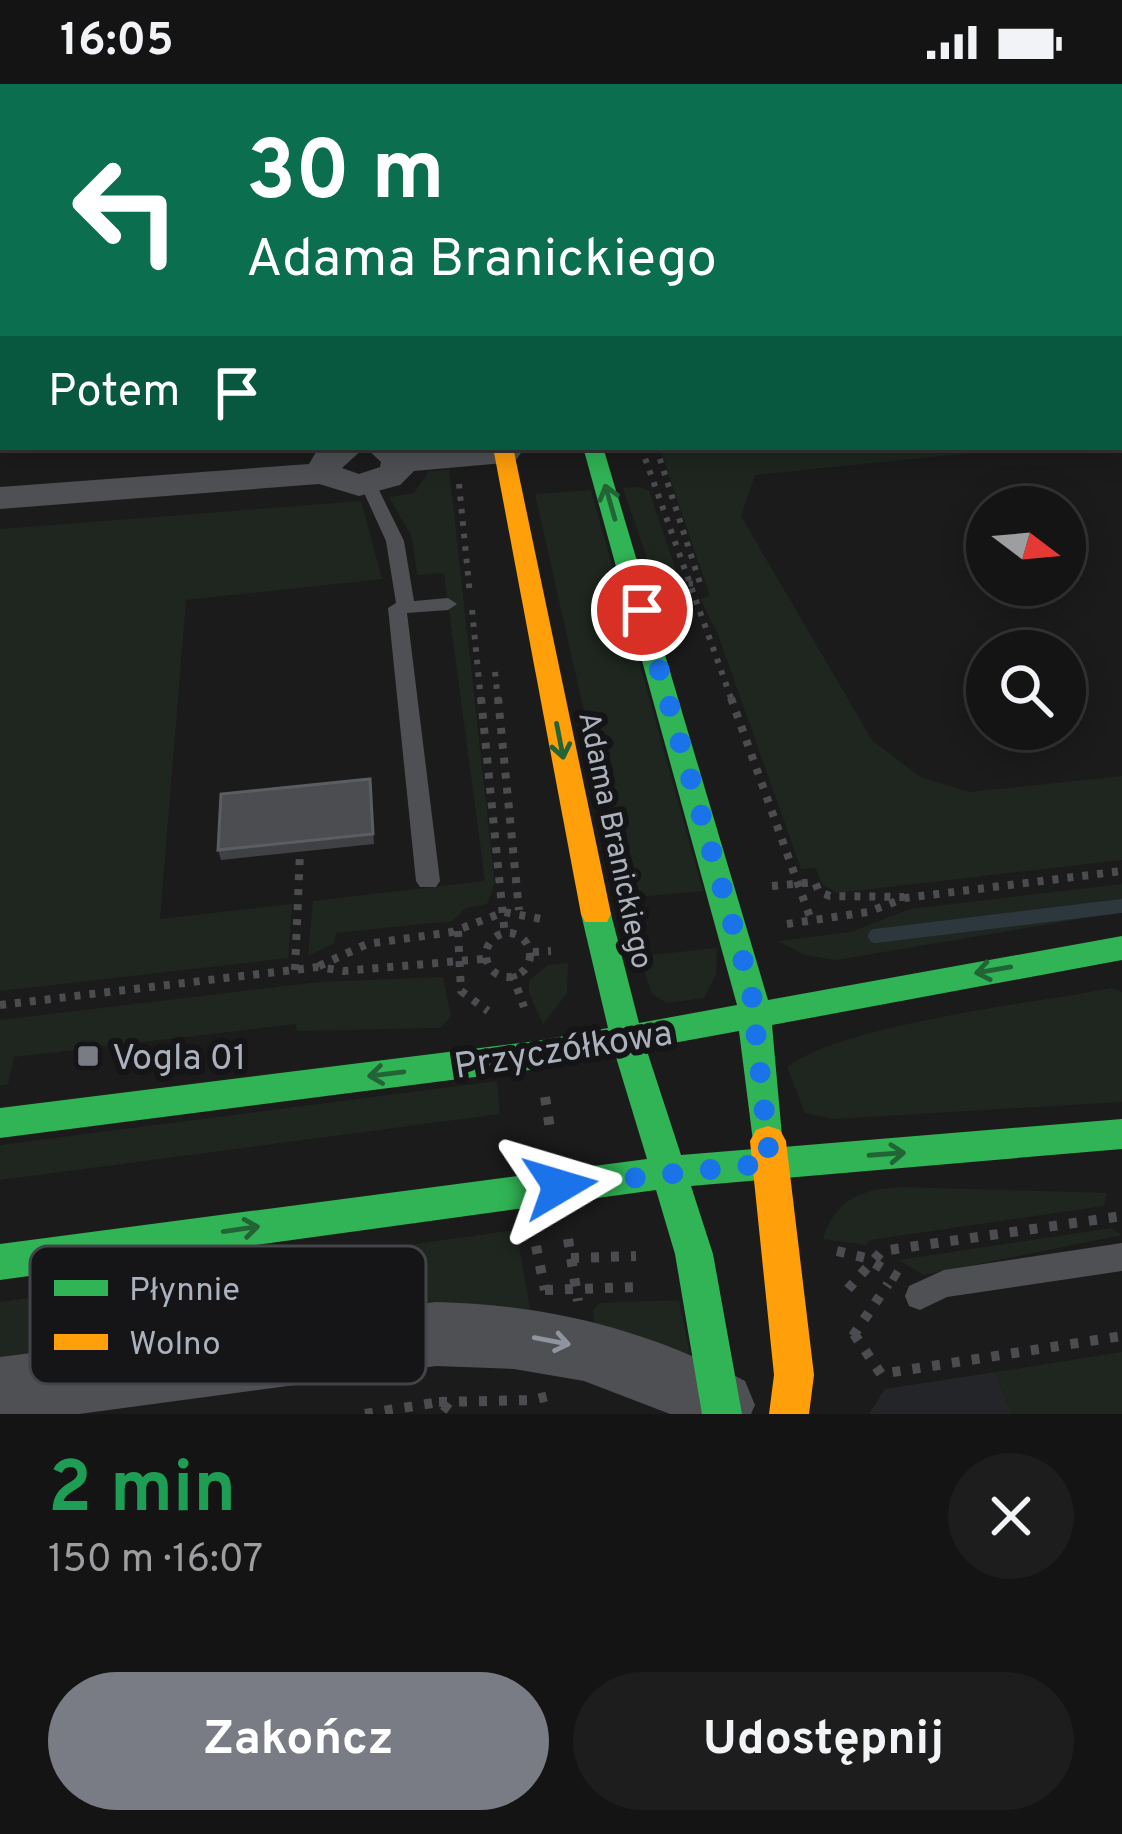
<!DOCTYPE html>
<html lang="pl">
<head>
<meta charset="utf-8">
<style>
  body { margin:0; font-family:Overpass,sans-serif; background:#1d1d1d; color:#f1f3f6; height:100vh; display:flex; flex-direction:column; font-size:45px; white-space:nowrap }
  * { box-sizing:border-box; margin:0 }
  p { font-size:39px; color:#9d9ea0 }
  .icon { flex:none; width:66px; height:66px; fill:none; stroke:currentColor; stroke-width:2; stroke-linecap:round; stroke-linejoin:round }
  .map { position:relative; height:1330px; overflow:hidden }
  .side { display:flex; flex-direction:column; background:#141414; flex:1 }
  .side>* { flex:none }
  .banner { position:absolute; left:0px; top:0px; width:1122px; height:366px; box-shadow:0 6px 30px #0003,0 0 0 3px #333334; background:#0b6e4f; color:#fff; overflow:hidden }
  .needle { width:78px; rotate:106deg }
  .tools { position:absolute; left:966px; top:402px; display:grid; gap:24px }
  .tools a { display:grid; place-items:center; width:120px; height:120px; border-radius:50%; background:#141414; box-shadow:0 6px 30px #0003,0 0 0 3px #333334; font-size:60px }
  .pin { position:absolute; display:grid; place-items:center; width:102px; height:102px; color:#fff; margin:-51px; border:6px solid #fff; border-radius:50%; box-shadow:0 3px 12px #0007 }
  .me { position:absolute; width:132px; margin:-66px; rotate:83deg; stroke-linejoin:round; filter:drop-shadow(0 0 9px #0008) }
  .turn { display:flex; align-items:center; gap:42px; height:252px; padding:0 48px; font-size:54px }
  .turn .icon { width:156px; height:156px; stroke-width:2.5 }
  .turn b { display:block; font-size:84px; line-height:102px }
  .then { display:flex; align-items:center; height:114px; padding:0 48px; background:#0003; gap:24px; font-size:45px }
  .round { display:grid; place-items:center; flex:none; width:126px; height:126px; border-radius:63px; background:#1d1d1d }
  .overview { display:flex; align-items:center; justify-content:space-between; height:204px; padding:0 48px }
  h1 { font-size:72px; font-weight:700; line-height:90px; color:#1e9e55 }
  .button { display:flex; gap:24px; margin-top:auto; padding:24px 48px }
  .button a { flex:1; height:138px; border-radius:72px; background:#797c84; color:#fff; font-size:48px; font-weight:700; line-height:138px; text-align:center }
  .button a+a { background:#1d1d1d; color:#f1f3f6 }
  .status { display:flex; justify-content:space-between; align-items:center; height:84px; padding:0 60px; background:#141414; direction:ltr }
  .status svg { height:33px; fill:currentColor }
  .map>svg:first-child { display:block }
  .built { fill:#242528 }
  .green { fill:#1e261f }
  .lines { fill:none; stroke-linecap:round; stroke-linejoin:round }
  .stream { stroke:#2c373e; stroke-width:14 }
  .path-far2 { stroke:#4b4c4f; stroke-width:6; stroke-dasharray:4.5 8; stroke-linecap:butt }
  .path-far1 { stroke:#4b4c4f; stroke-width:8; stroke-dasharray:6 9; stroke-linecap:butt }
  .path { stroke:#4b4c4f; stroke-width:10; stroke-dasharray:8 12; stroke-linecap:butt }
  .lane { fill:#4f5054; fill-rule:evenodd }
  .street { fill:#4f5054; fill-rule:evenodd }
  .fast { fill:#30b455; fill-rule:evenodd }
  .slow { fill:#ff9f0a; fill-rule:evenodd }
  .wall { fill:#404144 }
  .shaded-wall { fill:#2c2d2e }
  .building { fill:#4c4d51; stroke:#5a5d62; stroke-width:3 }
  .oneway { stroke:#226436 }
  .oneway2 { stroke:#8f949e }
  .route { stroke:#1a73e8; stroke-width:21; stroke-dasharray:0 37.8 }
  .poi-dot { fill:#797c84; stroke:#151517; stroke-width:4.5 }
  .labels { text-anchor:middle; stroke-width:12; stroke-linejoin:round; paint-order:stroke }
  .street-label { font-size:30px; fill:#abb1bd; stroke:#151517 }
  .near-street-label { font-size:36px; fill:#abb1bd; stroke:#151517 }
  .near-poi-label { font-size:36px; fill:#abb1bd; stroke:#151517; text-anchor:start }
  .key { fill:#151517; stroke:#424449; stroke-width:3 }
  .key-label { font-size:33px; fill:#abb1bd }
</style>
</head>
<body>
<div class="status"><b>16:05</b><svg viewBox="0 0 49 12"><path d="M0 12V9h3v3zM5 12V6h3v6zM10 12V3h3v9zM15 12V0h3v12zM26 1h20v11H26zM47 4h2v5h-2z"/></svg></div>
<div class="map">
<svg width="1122" height="1330" viewBox="0 0 1122 1330">
  <rect width="100%" height="100%" fill="#1b1b1b"/>
  <polygon class="built" points="995,1288 1012,1330 869,1330 885,1305"/>
  <g class="green">
    <polygon points="703,363 1030,363 755,391 741,432 872,656 920,693 970,708 1122,692 1122,776 837,809 822,800 816,784 801,785 717,548 700,515 710,512 661,368"/>
    <polygon points="449,385 495,800 487,820 466,824 452,837 336,849 334,859 308,872 313,817 485,797 444,489 417,491 412,453 389,413 414,409 429,387"/>
    <polygon points="639,403 649,407 679,495 667,496 658,506 623,404"/>
    <polygon points="591,406 703,807 626,814 535,410"/>
    <polygon points="361,417 382,495 186,516 160,835 292,820 288,874 0,907 0,445"/>
    <polygon points="1122,800 1122,828 836,876 805,871 778,857 851,848 910,825"/>
    <polygon points="717,864 716,890 704,914 667,919 652,910 639,872"/>
    <polygon points="568,879 567,909 543,940 529,909 529,896 548,881"/>
    <polygon points="443,893 451,932 441,944 297,947 296,940 14,973 8,1000 0,1002 0,936 319,898"/>
    <path d="M1112,904L1122,908V1018L833,1035L805,1029L787,983C843,940 1035,919 1112,904Z"/>
    <polygon points="497,997 500,1030 0,1096 0,1061"/>
    <path d="M901,1103L1107,1109L1104,1122L870,1156L866,1161L823,1155C836,1114 862,1105 901,1103Z"/>
    <polygon points="1112,1144 1122,1151 924,1191 898,1176"/>
    <polygon points="516,1146 531,1229 468,1220 405,1221 0,1279 0,1218"/>
    <polygon points="679,1216 690,1271 594,1244 593,1226 599,1219"/>
    <polygon points="1122,1268 1122,1330 1012,1330 995,1288"/>
  </g>
  <g class="lines">
    <polyline class="stream" points="875,852 1122,822"/>
    <g class="path-far2">
      <polyline points="641,363 732,617"/>
      <polyline points="656,363 700,499 683,500"/>
      <polyline points="459,400 470,511"/>
      <polyline points="472,526 481,617"/>
      <polyline points="495,588 498,617"/>
    </g>
    <g class="path-far1">
      <polyline points="481,614 505,852"/>
      <polyline points="498,614 519,826"/>
      <polyline points="731,614 811,836"/>
      <polyline points="772,802 815,798 819,808 830,812 904,813"/>
      <polyline points="787,840 868,828 905,814 1122,787"/>
      <polyline points="458,847 461,907 488,927"/>
      <circle cx="508" cy="871" r="22"/>
      <polyline points="533,868 551,867"/>
      <polyline points="319,882 367,860 452,848 504,828 547,836"/>
      <polyline points="295,886 300,768"/>
      <polyline points="512,890 524,923"/>
      <polyline points="0,921 318,883 344,887 483,875"/>
    </g>
    <g class="path">
      <polyline points="545,1013 551,1051"/>
      <polyline points="568,1155 578,1217"/>
      <polyline points="536,1162 545,1206"/>
      <polyline points="837,1167 866,1174 899,1194"/>
      <polyline points="571,1174 636,1172"/>
      <polyline points="848,1205 882,1167 1122,1132"/>
      <polyline points="545,1206 639,1203"/>
      <polyline points="854,1250 881,1290 1122,1252"/>
      <polyline points="853,1252 888,1200"/>
      <polyline points="439,1318 533,1316 556,1310"/>
      <polyline points="365,1330 439,1318 455,1330"/>
    </g>
    <g class="lane">
      <rect x="0" y="95" width="3" height="8"/>
      <polygon points="368,395 376,400 404,457 414,517 448,514 457,520 448,526 407,529 440,797 436,803 420,803 416,797 388,524 396,519 386,457 360,400"/>
      <polygon points="1122,1159 1122,1187 947,1213 920,1226 909,1222 905,1212 909,1202 944,1186"/>
    </g>
    <g class="street">
      <path d="M406,363H517L521,369L516,376L504,379L414,387L400,401L359,412L319,400L0,425V403L309,380L319,363ZM365,363L381,378L380,383L359,390L342,384Z"/>
      <path d="M436,1218C549,1221 645,1245 745,1297L755,1321L751,1330H670L584,1297L514,1285L436,1282L79,1330H0V1273Z"/>
    </g>
    <g class="fast">
      <rect x="483" y="0" width="14" height="3"/>
      <path d="M583,363H603L768,916L1122,852V876L772,941L783,1063L1122,1035V1065L691,1102L713,1170L742,1330H702L675,1170L656,1106L0,1196V1160L647,1075L615,970L537,985L0,1054V1024L537,957L608,944L581,830L585,822H607L611,830L639,939L737,921ZM739,947L754,1065L681,1071L646,964Z"/>
    </g>
    <g class="slow">
      <polygon points="419,0 433,0 434,3 420,3"/>
      <polygon points="493,363 513,363 611,830 607,838 585,838 581,830"/>
      <polygon points="768,1042 780,1046 786,1057 814,1291 809,1330 769,1330 774,1291 750,1057 756,1046"/>
    </g>
  </g>
  <g class="wall">
    <polygon points="0,0 3,3 3,79 0,79"/>
    <polygon points="556,0 1122,0 1119,3 558,3"/>
    <polygon points="370,695 374,760 221,776 218,766"/>
  </g>
  <polygon class="shaded-wall" points="1119,219 1122,219 1122,254 1119,255"/>
  <g class="building">
    <polygon points="0,0 382,0 382,3 3,3 3,40 0,40"/>
    <polygon points="581,0 1122,0 1122,219 1119,219 1119,3 584,3"/>
    <polygon points="370,695 373,750 218,766 221,710"/>
  </g>
  <defs><path id="oneway-shaft" d="M-6 0H5M1.5-3L5.5 0L1.5 3" fill="none" stroke-width="1.6" stroke-linecap="round" stroke-linejoin="round" transform="scale(3)"/></defs>
  <g class="oneway">
    <use href="#oneway-shaft" transform="translate(610 418) rotate(-106)"/>
    <use href="#oneway-shaft" transform="translate(560 657) rotate(79)"/>
    <use href="#oneway-shaft" transform="translate(993 886) rotate(170)"/>
    <use href="#oneway-shaft" transform="translate(386 990) rotate(173)"/>
    <use href="#oneway-shaft" transform="translate(887 1070) rotate(-4)"/>
    <use href="#oneway-shaft" transform="translate(241 1145) rotate(-8)"/>
  </g>
  <use class="oneway2" href="#oneway-shaft" transform="translate(552 1257) rotate(11)"/>
  <g class="lines">
    <polyline class="route" points="560,1102 770,1079 751,904 642,526"/>
  </g>
  <rect class="poi-dot" x="76" y="960" width="24" height="24" rx="6"/>
  <g class="labels">
    <g class="street-label">
      <text transform="translate(616 756) rotate(78)" y="10">Adama Branickiego</text>
    </g>
    <g class="near-street-label">
      <text transform="translate(563 964) rotate(-9)" y="13">Przyczółkowa</text>
    </g>
    <g class="near-poi-label">
      <text x="112" y="985">Vogla 01</text>
    </g>
  </g>
  <rect x="30" y="1162" width="396" height="138" rx="18" class="key"/>
  <rect x="54" y="1196" width="54" height="16" fill="#30b455"/>
  <rect x="54" y="1250" width="54" height="16" fill="#ff9f0a"/>
  <g class="key-label">
    <text x="129" y="1216">Płynnie</text>
    <text x="129" y="1270">Wolno</text>
  </g>
</svg>
<div class="tools">
<a><svg class="needle" viewBox="-14 -14 28 28"><path d="M0-13l5 13h-10z" fill="#e53935"/><path d="M0 13l5-13h-10z" fill="#9d9ea0"/></svg></a>
<a><svg class="icon" aria-label="search" viewBox="0 0 24 24"><circle cx="10" cy="10" r="6"/><path d="M15 15l6 6"/></svg></a>
</div>
<div class="pin" style="left:642px;top:526px;background:#d93025"><svg class="icon" aria-label="arrive" viewBox="0 0 24 24"><path d="M6 21V4h12l-3 4 3 4H6"/></svg></div>
<svg class="me" style="left:560px;top:1102px" viewBox="-20 -20 40 40"><path d="M0-17L14 15 0 8-14 15z" fill="#1a73e8" stroke="#fff" stroke-width="4"/></svg>
<div class="banner">
<div class="turn"><svg class="icon" aria-label="left" viewBox="0 0 24 24"><path d="M17 20v-9H6M10 6l-5 5 5 5"/></svg><div><b>30 m</b>Adama Branickiego</div></div>
<div class="then">Potem<svg class="icon" aria-label="arrive" viewBox="0 0 24 24"><path d="M6 21V4h12l-3 4 3 4H6"/></svg></div>
</div>
</div>
<section class="side">
<div class="overview"><div><h1>2 min</h1><p>150 m · 16:07</p></div><a class="round"><svg class="icon" aria-label="close" viewBox="0 0 24 24"><path d="M6 6l12 12M18 6L6 18"/></svg></a></div>
<div class="button"><a>Zakończ</a><a>Udostępnij</a></div>
</section>
</body>
</html>
